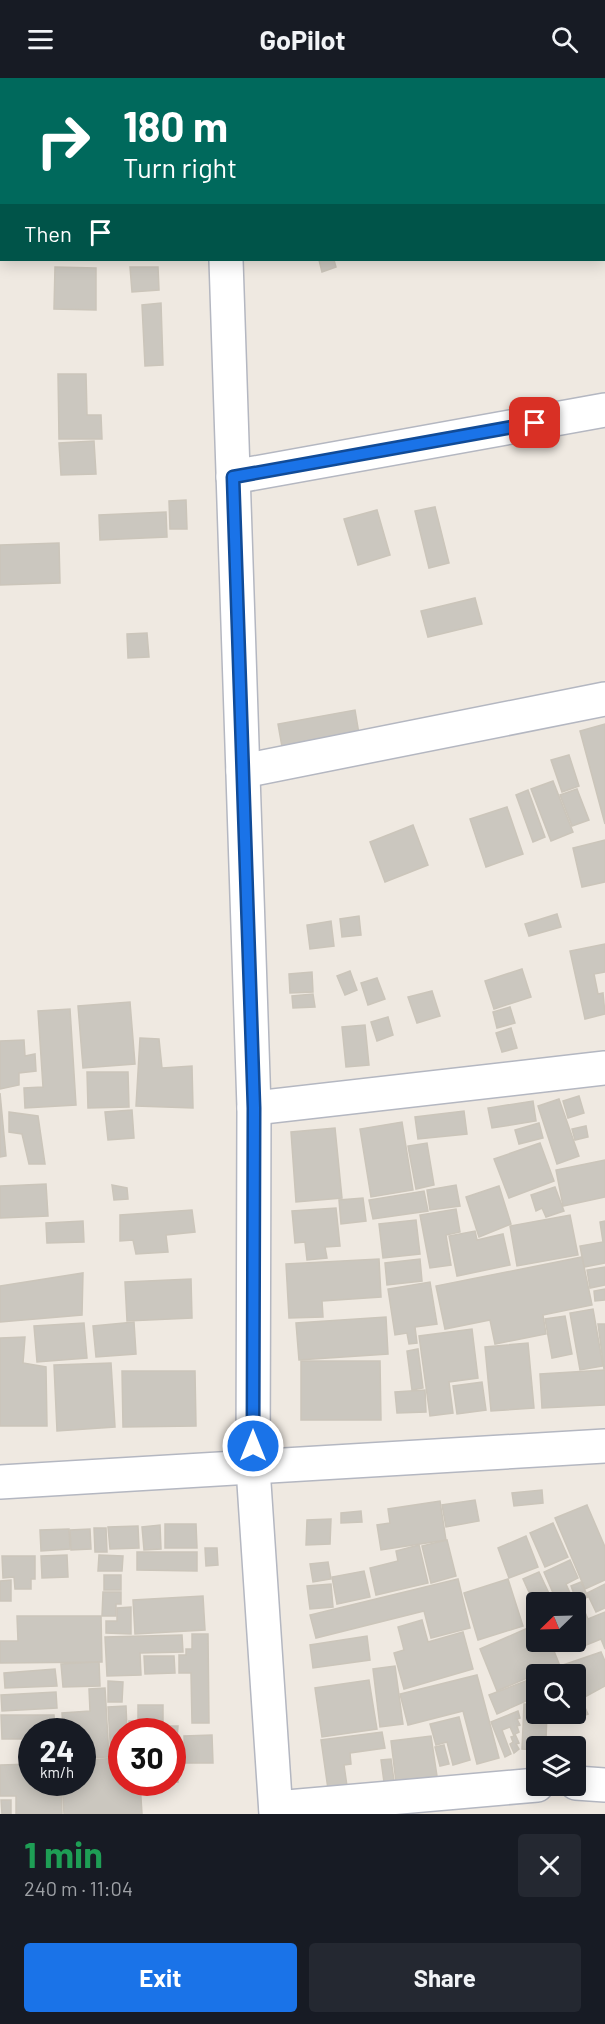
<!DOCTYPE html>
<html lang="en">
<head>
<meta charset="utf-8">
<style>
  body { margin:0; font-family:Barlow,sans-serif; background:#242831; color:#f1f3f6; height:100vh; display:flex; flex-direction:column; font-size:22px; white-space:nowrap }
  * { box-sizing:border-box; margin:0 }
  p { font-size:20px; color:#9ea1a6 }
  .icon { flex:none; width:33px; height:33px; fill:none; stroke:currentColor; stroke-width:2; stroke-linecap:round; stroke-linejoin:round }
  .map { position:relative; height:1736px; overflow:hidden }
  .side { display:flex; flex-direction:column; background:#171b24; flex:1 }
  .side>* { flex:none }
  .top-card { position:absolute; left:0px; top:0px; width:606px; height:183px; box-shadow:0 3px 15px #0003; background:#00695c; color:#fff; overflow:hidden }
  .needle { width:39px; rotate:247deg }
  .buttons { position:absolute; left:526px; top:1514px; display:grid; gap:12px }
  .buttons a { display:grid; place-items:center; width:60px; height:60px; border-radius:6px; background:#171b24; box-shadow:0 3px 15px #0003; font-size:30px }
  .speed { position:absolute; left:18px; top:1640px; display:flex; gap:12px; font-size:30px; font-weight:700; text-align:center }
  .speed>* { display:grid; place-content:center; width:78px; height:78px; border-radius:50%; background:#171b24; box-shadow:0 3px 15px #0003; line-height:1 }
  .speed small { font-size:15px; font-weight:400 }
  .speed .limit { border:9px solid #d22; background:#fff; color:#111 }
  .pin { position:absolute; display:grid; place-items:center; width:51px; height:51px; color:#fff; margin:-26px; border-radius:12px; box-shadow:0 3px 9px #0006 }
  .me { position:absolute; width:66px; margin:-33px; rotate:0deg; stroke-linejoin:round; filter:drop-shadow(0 0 4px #0008) }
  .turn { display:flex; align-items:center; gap:21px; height:126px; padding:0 24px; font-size:27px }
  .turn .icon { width:78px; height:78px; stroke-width:2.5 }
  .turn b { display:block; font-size:42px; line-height:51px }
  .then { display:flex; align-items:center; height:57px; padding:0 24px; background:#0003; gap:12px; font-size:22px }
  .round { display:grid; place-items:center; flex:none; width:63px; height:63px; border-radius:6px; background:#242831 }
  .headline { display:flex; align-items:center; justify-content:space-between; height:102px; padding:0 24px }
  h1 { font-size:36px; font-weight:700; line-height:45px; color:#1e9e55 }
  .action { display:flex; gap:12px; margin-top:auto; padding:12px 24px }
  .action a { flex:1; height:69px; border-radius:6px; background:#1a73e8; color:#fff; font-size:24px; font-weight:700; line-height:69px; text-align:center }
  .action a+a { background:#242831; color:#f1f3f6 }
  header { display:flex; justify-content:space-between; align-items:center; height:78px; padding:0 24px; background:#171b24; font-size:27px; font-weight:700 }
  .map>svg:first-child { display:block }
  .building { fill:#cbc7bf; stroke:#cbc5ba; stroke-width:1.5 }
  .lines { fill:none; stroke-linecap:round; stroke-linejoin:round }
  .minor-casing { stroke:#b4b7c1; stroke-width:36 }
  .minor { stroke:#fff; stroke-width:33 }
  .route-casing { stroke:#114b97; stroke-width:15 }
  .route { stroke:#1a73e8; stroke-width:10 }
</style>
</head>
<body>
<header><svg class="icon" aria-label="menu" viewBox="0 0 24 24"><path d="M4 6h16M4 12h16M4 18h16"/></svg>GoPilot<svg class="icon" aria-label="search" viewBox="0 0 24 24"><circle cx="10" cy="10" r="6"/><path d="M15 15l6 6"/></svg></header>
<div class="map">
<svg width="605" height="1736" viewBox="0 0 605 1736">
  <rect width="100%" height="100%" fill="#efe9e1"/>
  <g class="building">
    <rect x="9" y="0" width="36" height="2"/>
    <polygon points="319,182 334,182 336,189 322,194"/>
    <polygon points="55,189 96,190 96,232 54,231"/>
    <polygon points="130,189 158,189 159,212 132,214"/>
    <polygon points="161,225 163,287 145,288 142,227"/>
    <polygon points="58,296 86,296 87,337 101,337 102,361 59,361"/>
    <polygon points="94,363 96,396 61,397 59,365"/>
    <polygon points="186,422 187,451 170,451 169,423"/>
    <polygon points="435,429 449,485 429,490 415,433"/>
    <polygon points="377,432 390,477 358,487 344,441"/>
    <polygon points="166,434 167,459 100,462 99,437"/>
    <polygon points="59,465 60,505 0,507 0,467"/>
    <polygon points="475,520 482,546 428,559 421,533"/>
    <polygon points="147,555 149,579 128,580 127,556"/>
    <polygon points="355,632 359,656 282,669 278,646"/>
    <polygon points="605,646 605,746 580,653"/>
    <polygon points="569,677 579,708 562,714 551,682"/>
    <polygon points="553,703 573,754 551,763 531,711"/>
    <polygon points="577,711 589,742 572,748 560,717"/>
    <polygon points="528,712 545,759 533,764 516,717"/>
    <polygon points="507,729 523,776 486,789 470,741"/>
    <polygon points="413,747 428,787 385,804 370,764"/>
    <polygon points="605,762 605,804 582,809 573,770"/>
    <polygon points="557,836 561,849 529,858 525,846"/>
    <polygon points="359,838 361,857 342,859 340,841"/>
    <polygon points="331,843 334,868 310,871 307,847"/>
    <polygon points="605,866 605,894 594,896 598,916 603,915 605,936 585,941 570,873"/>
    <polygon points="522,891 531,919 494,931 485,903"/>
    <polygon points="350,893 357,912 345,917 337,898"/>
    <polygon points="312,894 313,914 290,915 289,896"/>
    <polygon points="377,900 385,921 368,927 361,905"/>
    <polygon points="432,913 440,938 417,945 408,919"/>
    <polygon points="313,916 315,929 293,930 292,918"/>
    <polygon points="130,924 135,986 83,990 78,928"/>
    <polygon points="510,929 515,945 497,950 493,934"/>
    <polygon points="70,931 76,1027 25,1030 24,1010 43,1009 38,933"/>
    <polygon points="388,939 393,957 377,963 371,944"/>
    <polygon points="365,947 369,987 346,989 342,949"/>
    <polygon points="511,950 517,970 502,974 496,955"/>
    <polygon points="140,960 159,961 162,990 192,988 193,1030 136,1028"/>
    <polygon points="24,962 25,978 35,976 36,993 19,995 19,1007 0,1011 0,963"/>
    <polygon points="87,994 128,994 129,1029 88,1030"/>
    <polygon points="0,1015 6,1078 0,1079"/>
    <polygon points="579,1018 584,1035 568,1040 563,1023"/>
    <polygon points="559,1021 579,1078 557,1086 538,1028"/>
    <polygon points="533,1023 536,1043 492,1050 488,1030"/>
    <polygon points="132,1032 134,1060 108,1062 105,1034"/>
    <polygon points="464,1033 467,1056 418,1061 415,1039"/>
    <polygon points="9,1034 38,1038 45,1086 29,1086 22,1056 9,1054"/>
    <polygon points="402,1044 413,1112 371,1119 360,1051"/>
    <polygon points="539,1045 543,1060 519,1066 515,1052"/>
    <polygon points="586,1048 588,1059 575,1062 572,1051"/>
    <polygon points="335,1050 342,1120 296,1124 291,1054"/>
    <polygon points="427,1065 434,1107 416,1111 408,1068"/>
    <polygon points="540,1065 554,1103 509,1120 494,1081"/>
    <polygon points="605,1082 605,1119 563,1128 556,1092"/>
    <polygon points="46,1106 48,1138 0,1140 0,1108"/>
    <polygon points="112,1107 127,1110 128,1121 114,1122"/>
    <polygon points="456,1107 460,1128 430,1132 427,1112"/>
    <polygon points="499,1108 511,1146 479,1159 466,1119"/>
    <polygon points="555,1109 564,1133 546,1139 542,1130 536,1133 531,1117"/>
    <polygon points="424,1113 428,1133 373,1141 369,1122"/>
    <polygon points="363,1120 366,1143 341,1146 339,1122"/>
    <polygon points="336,1130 340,1168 325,1169 327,1180 307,1182 305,1164 295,1165 292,1133"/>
    <polygon points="456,1131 460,1154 446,1157 451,1187 430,1190 420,1137"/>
    <polygon points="192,1132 195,1154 166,1157 168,1174 136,1176 133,1162 120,1163 120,1137"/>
    <polygon points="570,1137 578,1177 517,1188 510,1148"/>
    <polygon points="416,1142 420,1176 383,1180 379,1146"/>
    <polygon points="83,1143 84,1164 47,1165 46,1145"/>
    <polygon points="605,1143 605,1185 584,1189 580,1168 603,1164 600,1144"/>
    <polygon points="475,1153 477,1162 503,1156 510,1187 457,1198 449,1158"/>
    <polygon points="582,1179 592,1227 543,1237 546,1256 495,1266 490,1242 445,1251 436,1208"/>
    <polygon points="379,1181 381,1219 322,1223 323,1239 289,1240 286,1186"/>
    <polygon points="420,1181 422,1203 387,1207 385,1185"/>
    <polygon points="605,1189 605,1207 590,1210 587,1192"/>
    <polygon points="83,1195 82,1237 0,1244 0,1208"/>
    <polygon points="191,1201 192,1240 127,1243 125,1204"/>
    <polygon points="430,1204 437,1246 415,1249 417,1265 409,1266 407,1255 395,1257 388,1211"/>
    <polygon points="605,1211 605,1222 595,1223 594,1213"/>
    <polygon points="593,1231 603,1288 580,1292 570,1235"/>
    <polygon points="565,1238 572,1276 552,1280 545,1241"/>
    <polygon points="386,1239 388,1276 299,1282 296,1245"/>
    <polygon points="134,1244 136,1276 96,1279 93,1248"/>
    <polygon points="84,1245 87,1280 37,1284 34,1248"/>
    <polygon points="598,1246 605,1246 605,1291 604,1291"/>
    <polygon points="472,1251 478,1300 449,1304 453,1335 430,1338 419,1258"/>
    <polygon points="25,1259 23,1285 46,1289 47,1348 0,1348 0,1260"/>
    <polygon points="528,1265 534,1330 491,1333 485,1269"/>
    <polygon points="418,1271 423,1310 412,1312 407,1273"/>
    <polygon points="301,1283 380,1283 381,1342 301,1342"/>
    <polygon points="111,1285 115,1349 57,1353 54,1287"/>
    <polygon points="605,1292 605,1327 542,1330 540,1296"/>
    <polygon points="122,1293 195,1293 196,1348 123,1349"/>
    <polygon points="482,1304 486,1332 457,1336 453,1308"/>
    <polygon points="425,1312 426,1334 397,1335 395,1314"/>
    <polygon points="542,1412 543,1425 514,1428 512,1415"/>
    <polygon points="475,1422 479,1443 446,1449 442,1427"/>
    <polygon points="440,1423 446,1462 381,1472 377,1447 390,1445 388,1431"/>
    <polygon points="587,1427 605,1469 605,1502 585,1511 555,1440"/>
    <polygon points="361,1433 362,1444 341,1445 341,1435"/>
    <polygon points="331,1441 330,1466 306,1467 307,1442"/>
    <polygon points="553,1445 568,1479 545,1489 530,1455"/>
    <polygon points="165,1446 196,1446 197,1470 165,1470"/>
    <polygon points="160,1447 161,1471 144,1472 142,1449"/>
    <polygon points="138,1448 139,1470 110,1471 108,1449"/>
    <polygon points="94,1450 106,1450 107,1474 95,1474"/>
    <polygon points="69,1451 70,1471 41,1473 40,1452"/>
    <polygon points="90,1451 91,1471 71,1472 70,1452"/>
    <polygon points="526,1458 538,1489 509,1500 498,1470"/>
    <polygon points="447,1462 456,1498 431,1505 422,1468"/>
    <polygon points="419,1467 428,1505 376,1517 370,1490 398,1483 396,1473"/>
    <polygon points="205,1470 217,1470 218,1487 206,1488"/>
    <polygon points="137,1474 197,1474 197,1493 137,1492"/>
    <polygon points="67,1477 68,1499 42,1500 41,1478"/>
    <polygon points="99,1477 123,1478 122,1493 98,1493"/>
    <polygon points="2,1478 35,1478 35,1501 31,1501 31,1511 15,1511 14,1499 3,1500"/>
    <polygon points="570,1482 578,1500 566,1506 574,1524 557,1524 544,1494"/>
    <polygon points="328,1484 331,1501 313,1504 310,1486"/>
    <polygon points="364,1493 370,1519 337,1526 332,1499"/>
    <polygon points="539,1494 553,1524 537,1524 537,1532 523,1501"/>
    <rect x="104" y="1497" width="17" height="15"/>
    <polygon points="458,1501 470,1550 431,1560 424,1533 316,1560 310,1537"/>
    <polygon points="508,1501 523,1548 478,1562 464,1515"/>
    <polygon points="11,1502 11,1523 0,1523 0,1503"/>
    <polygon points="581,1504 588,1519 577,1524 571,1508"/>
    <polygon points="331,1506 333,1529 310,1531 307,1508"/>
    <polygon points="605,1506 605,1530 596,1534 587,1515"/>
    <polygon points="103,1514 121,1514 121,1526 116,1526 116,1538 102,1538"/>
    <polygon points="203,1518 205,1552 135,1556 133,1522"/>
    <polygon points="131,1529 131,1556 106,1555 106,1543 117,1543 117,1530"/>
    <polygon points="583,1530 588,1541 605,1534 605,1571 601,1561 579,1570 576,1562 576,1533"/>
    <polygon points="17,1538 101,1538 102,1584 0,1585 0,1563 18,1563"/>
    <polygon points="422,1542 428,1564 463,1554 473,1591 404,1611 394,1575 404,1572 398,1549"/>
    <polygon points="537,1546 537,1563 550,1563 560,1588 601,1574 605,1583 605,1608 581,1621 588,1636 570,1643 567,1635 576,1635 576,1596 537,1596 537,1602 534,1597 497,1613 480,1571"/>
    <polygon points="192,1556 208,1556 209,1645 192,1645 191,1595 179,1595 179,1577 186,1577 186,1571 192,1571"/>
    <polygon points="182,1557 183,1574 140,1575 141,1597 107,1598 105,1559"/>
    <polygon points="367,1558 370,1582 313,1590 310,1567"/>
    <polygon points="144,1578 174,1578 175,1595 145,1596"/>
    <polygon points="99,1584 100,1608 63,1609 61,1586"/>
    <polygon points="395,1588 403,1646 380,1649 373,1591"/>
    <polygon points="55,1591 57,1608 5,1610 4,1595"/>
    <polygon points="477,1597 499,1680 477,1686 463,1633 408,1647 400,1616"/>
    <polygon points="531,1601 537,1612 537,1618 497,1636 489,1617"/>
    <polygon points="369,1602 377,1651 322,1659 315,1610"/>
    <polygon points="108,1603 123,1604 122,1624 108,1624"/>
    <polygon points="105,1610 109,1679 82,1680 82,1653 63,1653 62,1635 90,1633 89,1611"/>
    <polygon points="56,1614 57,1630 2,1633 1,1617"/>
    <polygon points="524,1626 537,1627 537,1635 547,1635 546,1661 573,1662 573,1668 537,1668 537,1672 522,1671"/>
    <polygon points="138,1627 163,1627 163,1648 178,1648 177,1661 172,1661 172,1653 129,1653 129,1643 138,1643"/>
    <polygon points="126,1628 127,1653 122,1653 122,1678 111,1678 108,1629"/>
    <polygon points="518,1633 520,1640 517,1641 520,1647 517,1648 519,1654 515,1656 519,1665 516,1666 519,1671 514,1675 510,1666 513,1664 511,1659 514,1658 510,1649 502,1652 511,1676 505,1679 491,1644"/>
    <polygon points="1,1637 54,1637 55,1653 32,1653 32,1661 2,1661"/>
    <polygon points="459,1639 470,1682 453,1687 447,1664 436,1667 430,1646"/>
    <polygon points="382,1654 385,1670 350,1675 351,1686 344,1687 347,1708 328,1711 321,1662"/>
    <polygon points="212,1657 213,1685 185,1685 184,1658"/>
    <polygon points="431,1658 437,1698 396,1704 391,1663"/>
    <polygon points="172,1662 180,1662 181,1684 177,1684 178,1704 145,1706 145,1704 172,1704"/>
    <polygon points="444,1667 449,1686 440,1688 435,1669"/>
    <polygon points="122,1680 122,1704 140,1704 142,1736 64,1736 62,1704 82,1704 82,1682"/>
    <polygon points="391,1681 394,1703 384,1704 381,1682"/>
    <polygon points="32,1686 32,1704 61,1704 62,1736 16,1736 16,1718 0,1718 0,1687"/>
    <polygon points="1,1722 11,1722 11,1736 2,1736"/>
  </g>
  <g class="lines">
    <defs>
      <g id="minor">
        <polyline points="220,0 220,2"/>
        <polyline points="226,182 254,1030 253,1390 276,1736"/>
        <polyline points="233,399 605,332"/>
        <polyline points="243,693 605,621"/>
        <polyline points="254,1030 605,990"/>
        <polyline points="0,1404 605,1368"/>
        <polyline points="576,1705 605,1707"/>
        <polyline points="276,1730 537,1707"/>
      </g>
    </defs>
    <use href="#minor" class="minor-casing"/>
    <use href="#minor" class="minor"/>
  </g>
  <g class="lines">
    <defs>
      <polyline id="route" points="253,1368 254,1030 233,399 535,345"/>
    </defs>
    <use href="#route" class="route-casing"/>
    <use href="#route" class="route"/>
  </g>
</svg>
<div class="buttons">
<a><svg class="needle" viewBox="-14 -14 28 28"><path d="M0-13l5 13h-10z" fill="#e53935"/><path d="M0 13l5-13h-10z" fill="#9ea1a6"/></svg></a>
<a><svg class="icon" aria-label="search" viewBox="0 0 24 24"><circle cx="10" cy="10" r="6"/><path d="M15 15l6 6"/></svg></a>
<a><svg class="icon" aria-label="layers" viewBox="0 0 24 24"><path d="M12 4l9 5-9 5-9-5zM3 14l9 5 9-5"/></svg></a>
</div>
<div class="speed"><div>24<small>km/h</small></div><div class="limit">30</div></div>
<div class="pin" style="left:535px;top:345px;background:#d93025"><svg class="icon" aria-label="arrive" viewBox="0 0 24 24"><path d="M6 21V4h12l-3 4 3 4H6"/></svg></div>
<svg class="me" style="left:253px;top:1368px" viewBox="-20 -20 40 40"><circle r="17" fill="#1a73e8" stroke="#fff" stroke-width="3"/><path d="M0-11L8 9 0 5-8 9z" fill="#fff"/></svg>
<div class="top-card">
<div class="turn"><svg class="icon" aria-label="right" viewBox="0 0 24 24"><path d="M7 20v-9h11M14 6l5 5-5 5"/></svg><div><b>180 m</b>Turn right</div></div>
<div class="then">Then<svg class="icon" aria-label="arrive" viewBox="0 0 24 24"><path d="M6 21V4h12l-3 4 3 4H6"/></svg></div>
</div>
</div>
<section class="side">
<div class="headline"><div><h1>1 min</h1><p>240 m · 11:04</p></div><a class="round"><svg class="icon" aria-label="close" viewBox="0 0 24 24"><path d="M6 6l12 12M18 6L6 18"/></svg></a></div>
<div class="action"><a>Exit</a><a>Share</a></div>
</section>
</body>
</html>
